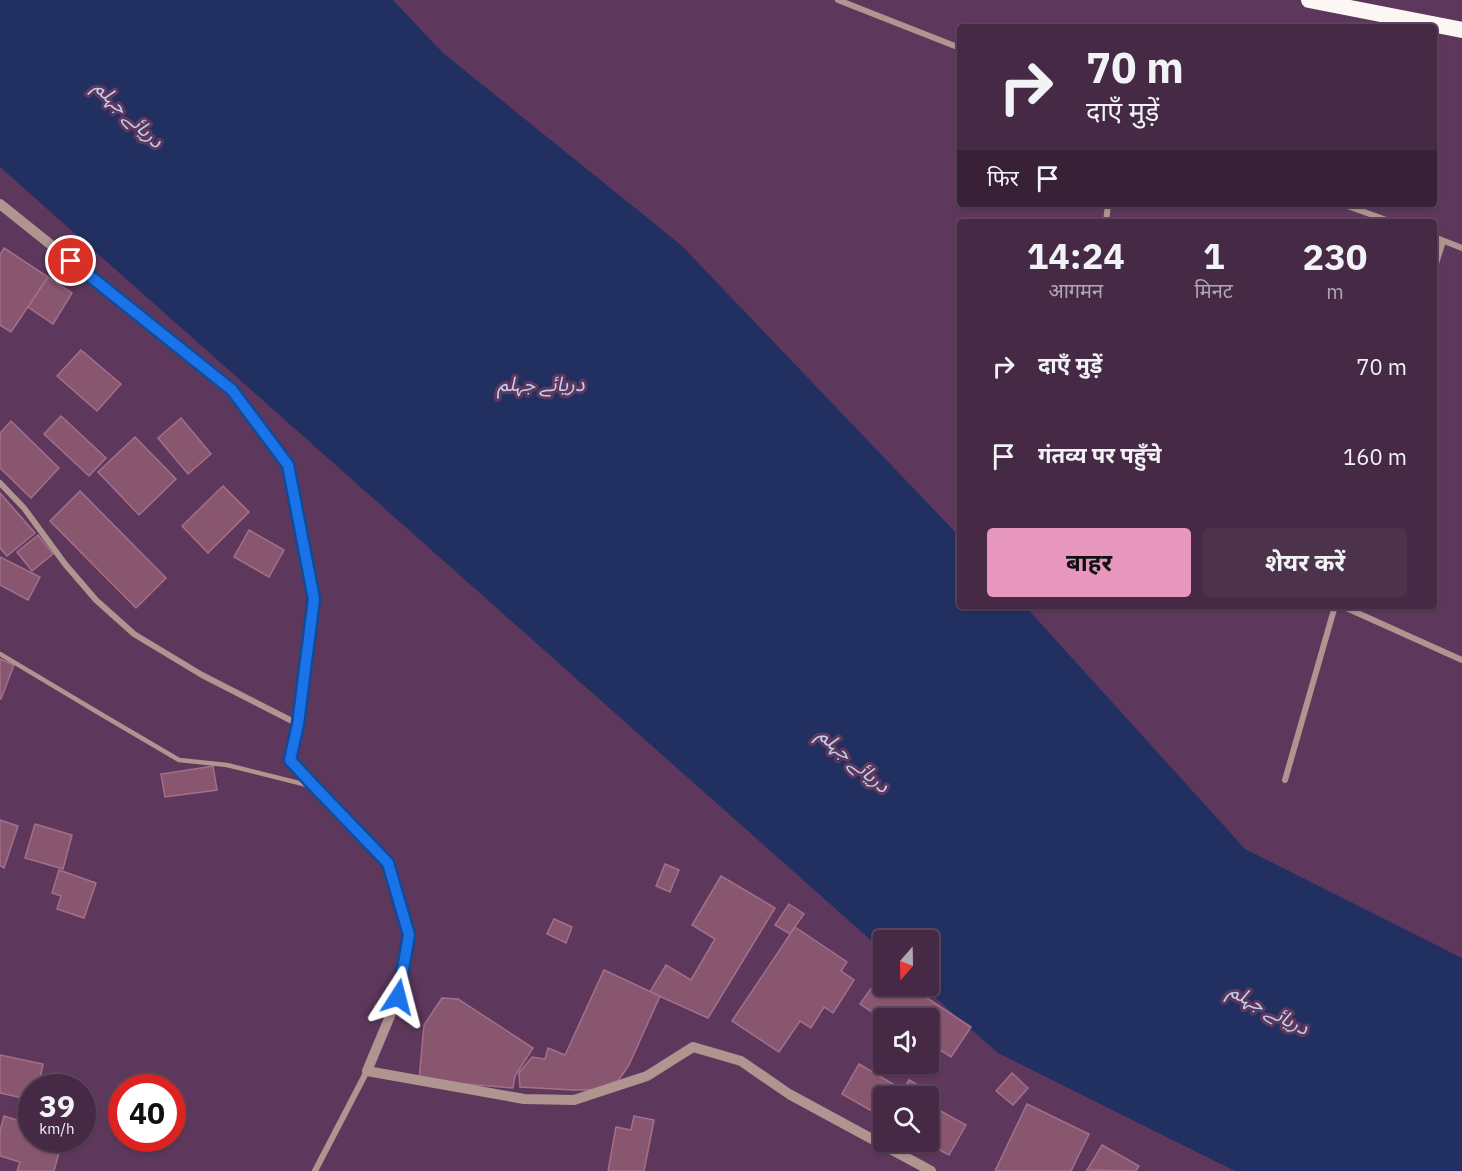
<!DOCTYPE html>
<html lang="hi">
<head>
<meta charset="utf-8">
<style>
  body { margin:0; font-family:"IBM Plex Sans","Noto Sans Arabic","Noto Sans Devanagari",sans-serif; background:#4d324c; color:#f1f3f6; height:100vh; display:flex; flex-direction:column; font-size:22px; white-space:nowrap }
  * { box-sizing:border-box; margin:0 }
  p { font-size:20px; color:#b0a7b3 }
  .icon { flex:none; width:33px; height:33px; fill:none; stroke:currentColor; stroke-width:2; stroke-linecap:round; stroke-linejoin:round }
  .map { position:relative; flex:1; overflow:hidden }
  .drawer { position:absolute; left:957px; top:219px; width:480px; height:390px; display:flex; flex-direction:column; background:#462a45; border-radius:6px; box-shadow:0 2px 4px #0004,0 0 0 2px #5e465e }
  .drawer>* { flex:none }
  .banner { position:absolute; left:957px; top:24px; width:480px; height:183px; border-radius:6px; box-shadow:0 2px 4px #0004,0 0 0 2px #5e465e; background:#462a45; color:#f1f3f6; overflow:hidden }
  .needle { width:39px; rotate:200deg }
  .fabs { position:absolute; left:873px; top:930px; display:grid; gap:12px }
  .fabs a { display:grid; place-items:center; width:66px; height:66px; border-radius:6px; background:#462a45; box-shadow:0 2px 4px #0004,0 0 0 2px #5e465e; font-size:30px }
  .speed { position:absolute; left:18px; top:1074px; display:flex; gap:12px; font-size:30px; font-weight:700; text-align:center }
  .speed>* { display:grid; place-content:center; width:78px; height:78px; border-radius:50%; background:#462a45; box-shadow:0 2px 4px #0004,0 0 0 2px #5e465e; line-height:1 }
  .speed small { font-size:15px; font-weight:400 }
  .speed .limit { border:9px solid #d22; background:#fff; color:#111 }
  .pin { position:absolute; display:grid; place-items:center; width:51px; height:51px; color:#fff; margin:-26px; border:3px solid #fff; border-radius:50%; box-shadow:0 2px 6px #0007 }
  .me { position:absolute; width:66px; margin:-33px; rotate:9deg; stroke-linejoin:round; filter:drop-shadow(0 0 4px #0008) }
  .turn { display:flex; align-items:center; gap:21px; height:126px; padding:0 30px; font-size:27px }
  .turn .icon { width:78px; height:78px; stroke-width:2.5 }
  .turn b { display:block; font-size:42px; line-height:51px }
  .then { display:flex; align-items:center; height:57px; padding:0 30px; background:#0003; gap:12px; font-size:22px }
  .eta { display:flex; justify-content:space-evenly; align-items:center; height:102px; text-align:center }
  .eta b { font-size:36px; font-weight:700; line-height:42px }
  .button { display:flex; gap:12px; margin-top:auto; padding:12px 30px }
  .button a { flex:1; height:69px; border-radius:6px; background:#e797bd; color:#111; font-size:24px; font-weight:700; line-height:69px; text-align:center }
  .button a+a { background:#4d324c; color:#f1f3f6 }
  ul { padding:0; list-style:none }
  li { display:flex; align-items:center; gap:18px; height:90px; padding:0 30px }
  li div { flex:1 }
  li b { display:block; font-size:22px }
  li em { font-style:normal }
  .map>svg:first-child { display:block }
  .water { fill:#213061 }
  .building { fill:#89566f; stroke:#a56f8a; stroke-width:1.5 }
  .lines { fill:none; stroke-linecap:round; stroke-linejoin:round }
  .service { stroke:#b09490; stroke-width:4.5 }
  .minor { stroke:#b09490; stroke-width:6 }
  .tertiary { stroke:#b09490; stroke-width:10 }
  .trunk { stroke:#fcf6f4; stroke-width:16 }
  .route-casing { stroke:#114b97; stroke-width:15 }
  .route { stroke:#1a73e8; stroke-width:10 }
  .labels { text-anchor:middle; stroke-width:6; stroke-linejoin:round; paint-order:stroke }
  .water-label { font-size:20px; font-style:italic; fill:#c2cff0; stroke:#5e385c }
</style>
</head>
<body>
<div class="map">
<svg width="1462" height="1171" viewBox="0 0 1462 1171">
  <rect width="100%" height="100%" fill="#5e385c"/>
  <polygon class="water" points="0,0 393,0 443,53 681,245 960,537 960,606 1025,606 1245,849 1462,958 1462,1171 1235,1171 998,1053 922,986 928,986 928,940 884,940 883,951 0,167"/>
  <g class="building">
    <polygon points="4,248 48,277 11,332 0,325 0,255"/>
    <polygon points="48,277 72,293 53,324 28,307"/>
    <polygon points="81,350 121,384 97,411 57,376"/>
    <polygon points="61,416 106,458 89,476 44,434"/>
    <polygon points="181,418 211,454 188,474 158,438"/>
    <polygon points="11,421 59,468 31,498 0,468 0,433"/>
    <polygon points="135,437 176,479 139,515 98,472"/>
    <polygon points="223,486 249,512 208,553 182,526"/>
    <polygon points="80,491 166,578 136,608 50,521"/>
    <polygon points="0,493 35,533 7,556 0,548"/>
    <polygon points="249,530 284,550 269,577 234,557"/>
    <polygon points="38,535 53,554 32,571 17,552"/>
    <polygon points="0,557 40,577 28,600 0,585"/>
    <polygon points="0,659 14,665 1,699 0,698"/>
    <polygon points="213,766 217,790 165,797 161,774"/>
    <polygon points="0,820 18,826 4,868 0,866"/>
    <polygon points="35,824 72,835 63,869 25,858"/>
    <polygon points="665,864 679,870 670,892 656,886"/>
    <polygon points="59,870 96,883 84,918 57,909 61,896 52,893"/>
    <polygon points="721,876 775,908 708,1018 650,992 666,965 691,980 715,939 692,925"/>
    <polygon points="789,904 804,914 790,934 775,925"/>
    <polygon points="554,919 572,927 566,943 547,934"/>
    <polygon points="795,927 847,962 841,971 854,980 833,1013 824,1007 811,1028 800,1021 779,1052 732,1021"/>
    <polygon points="604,970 660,996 629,1065 618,1081 602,1090 573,1090 520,1087 519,1073 532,1057 545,1059 548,1048 565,1055"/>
    <polygon points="884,970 884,986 909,986 971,1027 951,1057 928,1042 928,1018 884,1018 884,1020 860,1004"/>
    <polygon points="442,998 458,999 533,1048 515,1076 513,1088 419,1080 424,1025"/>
    <polygon points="0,1055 43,1064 38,1088 32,1088 32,1100 0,1093"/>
    <polygon points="859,1064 903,1090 915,1096 884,1096 884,1118 842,1094"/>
    <polygon points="1012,1073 1028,1088 1013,1105 996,1091"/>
    <polygon points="909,1080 930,1092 928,1096 915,1096 903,1090"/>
    <polygon points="928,1104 966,1125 949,1155 925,1142 928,1142"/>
    <polygon points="1027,1104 1089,1134 1071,1171 995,1171"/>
    <polygon points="4,1116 29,1124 32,1116 32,1138 63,1138 54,1171 17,1171 20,1162 0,1156 0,1131"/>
    <polygon points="634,1116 654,1120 644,1171 608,1171 616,1127 631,1130"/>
    <polygon points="1102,1145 1139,1166 1136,1171 1087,1170"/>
  </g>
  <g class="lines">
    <polyline class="service" points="0,654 99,713 179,760 227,765 311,786"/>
    <g class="minor">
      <polyline points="838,0 960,48"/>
      <polyline points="1342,204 1392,222"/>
      <polyline points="1106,222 1108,204"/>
      <polyline points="1434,237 1462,248"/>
      <polyline points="1434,270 1443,241"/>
      <polyline points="0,483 24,508 65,564 96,600 134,634 202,675 298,724"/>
      <polyline points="1342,606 1462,660"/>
      <polyline points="1285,780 1335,606"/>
      <polyline points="315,1171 367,1071"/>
    </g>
    <polyline class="tertiary" points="0,204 232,390 288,465 314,599 298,724 290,760 314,786 388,863 409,935 398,997 367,1071 524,1099 574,1100 647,1076 693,1047 741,1061 789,1094 931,1171"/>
    <polyline class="trunk" points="1309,0 1462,30"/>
  </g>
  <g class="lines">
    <defs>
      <polyline id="route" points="71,261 232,390 288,465 314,599 298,724 290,760 314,786 388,863 409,935 398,997"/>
    </defs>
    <use href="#route" class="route-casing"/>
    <use href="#route" class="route"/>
  </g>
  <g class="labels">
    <g class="water-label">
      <text transform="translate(129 114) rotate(44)" y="7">دریائے جہلم</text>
      <text x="541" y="391">دریائے جہلم</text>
      <text transform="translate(854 760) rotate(41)" y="7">دریائے جہلم</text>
      <text transform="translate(1269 1009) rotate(28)" y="7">دریائے جہلم</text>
    </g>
  </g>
</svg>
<div class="fabs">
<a><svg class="needle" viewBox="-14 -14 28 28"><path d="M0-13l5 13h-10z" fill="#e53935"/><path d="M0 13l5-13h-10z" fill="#b0a7b3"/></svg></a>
<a><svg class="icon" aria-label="sound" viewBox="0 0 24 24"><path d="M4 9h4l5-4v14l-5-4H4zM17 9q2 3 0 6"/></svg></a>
<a><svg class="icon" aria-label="search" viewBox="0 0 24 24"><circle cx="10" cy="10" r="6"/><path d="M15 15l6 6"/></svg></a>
</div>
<div class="speed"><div>39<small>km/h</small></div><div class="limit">40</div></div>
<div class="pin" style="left:71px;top:261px;background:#d93025"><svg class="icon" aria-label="arrive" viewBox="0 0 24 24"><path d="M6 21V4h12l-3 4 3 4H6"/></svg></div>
<svg class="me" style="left:398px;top:997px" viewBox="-20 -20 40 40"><path d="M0-17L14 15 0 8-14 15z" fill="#1a73e8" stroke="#fff" stroke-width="4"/></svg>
<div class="banner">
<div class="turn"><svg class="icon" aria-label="right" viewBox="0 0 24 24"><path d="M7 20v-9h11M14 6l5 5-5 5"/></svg><div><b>70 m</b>दाएँ मुड़ें</div></div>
<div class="then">फिर<svg class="icon" aria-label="arrive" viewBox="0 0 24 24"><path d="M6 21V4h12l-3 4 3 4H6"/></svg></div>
</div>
<section class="drawer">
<div class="eta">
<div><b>14:24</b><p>आगमन</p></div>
<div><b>1</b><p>मिनट</p></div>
<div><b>230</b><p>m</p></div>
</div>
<ul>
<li><svg class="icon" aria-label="right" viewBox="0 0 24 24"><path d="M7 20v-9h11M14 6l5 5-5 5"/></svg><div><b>दाएँ मुड़ें</b></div><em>70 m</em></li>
<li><svg class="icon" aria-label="arrive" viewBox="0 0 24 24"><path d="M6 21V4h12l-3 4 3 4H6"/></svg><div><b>गंतव्य पर पहुँचे</b></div><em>160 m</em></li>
</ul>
<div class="button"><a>बाहर</a><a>शेयर करें</a></div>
</section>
</div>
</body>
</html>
